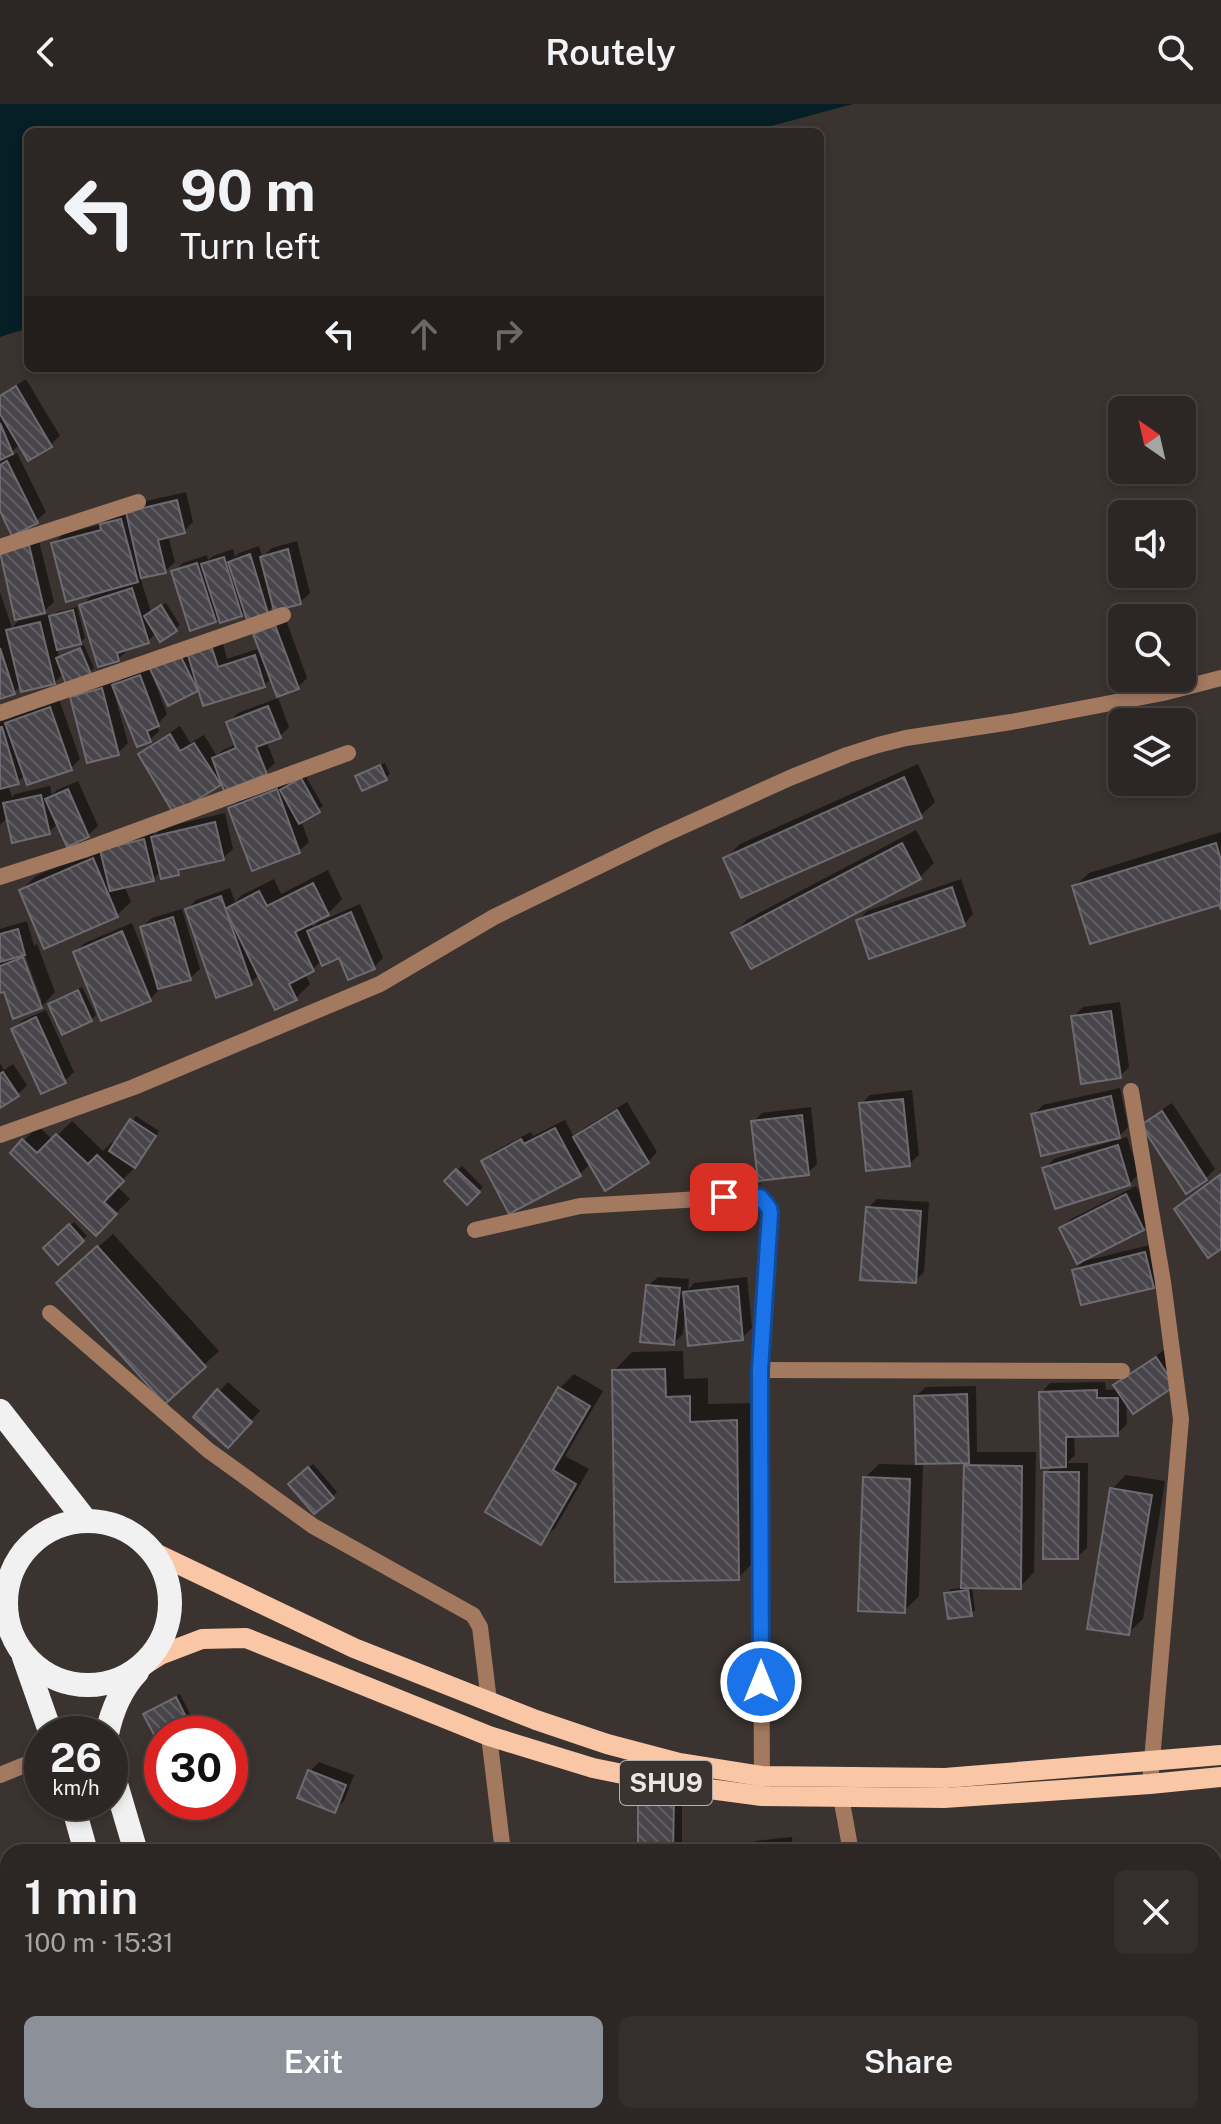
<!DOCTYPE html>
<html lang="en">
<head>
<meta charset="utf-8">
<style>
  body { margin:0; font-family:"Public Sans",sans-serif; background:#342e2c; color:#f1f3f6; height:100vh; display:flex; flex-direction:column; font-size:30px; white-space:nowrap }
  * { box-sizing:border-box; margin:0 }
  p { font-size:26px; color:#a6a5a6 }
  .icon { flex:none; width:44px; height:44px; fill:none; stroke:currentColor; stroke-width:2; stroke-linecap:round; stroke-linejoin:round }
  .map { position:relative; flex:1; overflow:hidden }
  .sheet { position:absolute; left:0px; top:1740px; width:1222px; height:280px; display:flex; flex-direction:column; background:#2c2624; border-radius:24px 24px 0 0; box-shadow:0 4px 12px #0003,0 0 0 2px #484341 }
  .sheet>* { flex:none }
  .guide { position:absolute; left:24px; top:24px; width:800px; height:244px; border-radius:12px; box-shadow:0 4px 12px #0003,0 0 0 2px #484341; background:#2c2624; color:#f1f3f6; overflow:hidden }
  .needle { width:52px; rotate:326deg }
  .buttons { position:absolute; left:1108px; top:292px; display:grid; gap:16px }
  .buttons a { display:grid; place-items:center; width:88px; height:88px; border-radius:12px; background:#2c2624; box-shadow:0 4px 12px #0003,0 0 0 2px #484341; font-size:40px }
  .speed { position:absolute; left:24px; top:1612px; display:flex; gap:16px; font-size:40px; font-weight:700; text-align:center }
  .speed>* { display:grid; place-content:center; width:104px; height:104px; border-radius:50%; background:#2c2624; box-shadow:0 4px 12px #0003,0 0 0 2px #484341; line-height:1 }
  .speed small { font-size:20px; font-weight:400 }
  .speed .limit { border:12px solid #d22; background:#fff; color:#111 }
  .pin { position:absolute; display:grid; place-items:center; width:68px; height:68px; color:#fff; margin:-34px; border-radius:16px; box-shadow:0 4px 12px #0006 }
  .me { position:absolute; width:88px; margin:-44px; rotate:0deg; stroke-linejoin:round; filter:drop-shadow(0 0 6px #0008) }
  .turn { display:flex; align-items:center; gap:28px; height:168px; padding:0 24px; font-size:36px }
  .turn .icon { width:104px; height:104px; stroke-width:2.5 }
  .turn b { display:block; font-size:56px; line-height:68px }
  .lanes { display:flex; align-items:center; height:76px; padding:0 24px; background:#0003; justify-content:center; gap:40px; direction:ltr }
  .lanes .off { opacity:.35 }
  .round { display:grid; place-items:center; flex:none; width:84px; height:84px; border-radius:12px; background:#342e2c }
  .head { display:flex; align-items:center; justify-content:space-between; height:136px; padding:0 24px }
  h1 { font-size:48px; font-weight:600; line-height:60px }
  .cta { display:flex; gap:16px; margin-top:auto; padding:16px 24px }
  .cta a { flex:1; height:92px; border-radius:12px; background:#8c9099; color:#fff; font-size:32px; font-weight:600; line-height:92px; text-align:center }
  .cta a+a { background:#342e2c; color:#f1f3f6 }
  header { display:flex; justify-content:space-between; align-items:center; height:104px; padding:0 24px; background:#2c2624; font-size:36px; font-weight:600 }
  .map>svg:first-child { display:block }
  .water { fill:#061e26 }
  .shadow { fill:#0007; fill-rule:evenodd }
  .building { fill:url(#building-back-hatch); stroke:#6e6a71; stroke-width:2 }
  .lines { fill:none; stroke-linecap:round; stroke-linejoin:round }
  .street { stroke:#a37960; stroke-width:16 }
  .primary { stroke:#f9c6a6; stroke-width:20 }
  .highway { stroke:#f1f1f1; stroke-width:24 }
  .route-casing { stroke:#114b97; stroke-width:20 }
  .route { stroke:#1a73e8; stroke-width:14 }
  .labels { text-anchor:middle; stroke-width:8; stroke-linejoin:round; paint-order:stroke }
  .shield { fill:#3a3330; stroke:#b6b1af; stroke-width:2 }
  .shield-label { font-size:26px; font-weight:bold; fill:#ebe7e5 }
</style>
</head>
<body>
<header><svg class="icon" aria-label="back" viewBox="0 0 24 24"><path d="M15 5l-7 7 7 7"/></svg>Routely<svg class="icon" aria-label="search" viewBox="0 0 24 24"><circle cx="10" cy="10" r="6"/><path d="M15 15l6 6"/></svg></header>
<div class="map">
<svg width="1221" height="2020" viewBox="0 0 1221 2020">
  <defs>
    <pattern id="building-back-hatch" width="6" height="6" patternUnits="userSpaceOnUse" patternTransform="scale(2)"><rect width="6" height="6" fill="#47444a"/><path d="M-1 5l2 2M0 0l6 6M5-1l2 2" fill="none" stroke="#625f64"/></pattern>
  </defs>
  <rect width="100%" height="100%" fill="#3a3330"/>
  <polygon class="water" points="0,0 853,0 749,28 28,28 28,224 0,233"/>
  <g class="shadow">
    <polygon points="26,275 60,332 50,341 20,340 12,348 0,353 0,292"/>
    <polygon points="17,349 46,408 36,417 0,403 0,358"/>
    <polygon points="186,388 193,418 184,427 168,431 175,458 165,467 140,473 151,508 166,499 180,521 161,535 157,528 148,537 127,543 128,546 118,555 82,502 95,488 53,440 63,430 103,420 111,412 138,399"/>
    <polygon points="38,433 54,498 44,507 1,449"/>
    <polygon points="297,437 310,489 300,498 275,500 267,508 245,506 241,510 220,512 215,517 174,468 183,459 207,451 208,456 213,452 233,445 235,453 239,449 259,442 262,453 272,444"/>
    <polygon points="0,488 12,524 18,517 49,510 50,514 56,508 77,503 85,534 80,538 57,544 59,553 84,541 94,564 90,568 64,569 54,579 22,581 14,588 0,593"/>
    <polygon points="285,513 307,574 298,583 272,574 264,581 200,583 197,586 157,575 154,576 167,610 157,621 159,627 150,636 117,588 114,589 128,639 118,649 72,593 82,584 111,576 113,584 124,573 221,532 227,555 261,544 256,530"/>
    <polygon points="278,594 289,623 280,632 266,637 275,659 265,668 222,676 220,679 140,650 150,641 180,622 190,639 204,631 217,652 223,646 237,640 228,619 238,609"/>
    <polygon points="59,595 80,655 71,664 25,670 18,678 8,681 12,693 15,690 50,682 52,691 57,686 78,677 98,722 88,731 68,740 58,719 49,728 8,713 0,721 0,618 12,614 17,610"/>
    <polygon points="385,659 390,670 385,674 358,673 362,669"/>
    <polygon points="918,660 935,698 920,712 726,754 740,740"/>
    <polygon points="305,671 323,702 301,717 309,738 299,747 231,704 240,695 286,677 288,681"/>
    <polygon points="225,709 233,745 223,754 184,763 178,769 161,767 153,775 124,781 131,798 116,812 21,786 36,772 109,740 153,727 154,732 162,724"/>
    <polygon points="916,726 934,759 919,774 734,829 748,815"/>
    <polygon points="1221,728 1221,800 1074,783 1089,769"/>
    <path d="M328,766L342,795L321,817L360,800L383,854L374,863L340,852L322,856L313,865L305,870L310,880L296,894L260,870L250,879L187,806L196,796L230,784L235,798L242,791L274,775L281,790ZM325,812L313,823L311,818Z"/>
    <polygon points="961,775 973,810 964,820 858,817 867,807"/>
    <polygon points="182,805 200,865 190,874 158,883 159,886 150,895 75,848 85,839 132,819 152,869 155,868 142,823 152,814"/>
    <path d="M27,817L34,842L37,840L55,888L41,903L5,885L0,887V825ZM22,843L42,898H37L18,845Z"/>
    <polygon points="82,883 96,911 91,916 50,900 54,896"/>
    <polygon points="1120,898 1129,963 1120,972 1073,913 1083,903"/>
    <polygon points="46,906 74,968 65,977 14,925 23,916"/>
    <polygon points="0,959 4,966 13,960 27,981 17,991 0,1001"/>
    <polygon points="1120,984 1128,1023 1115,1037 1127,1033 1139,1070 1129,1080 1044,1065 1054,1055 1112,1037 1111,1034 1034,1010 1043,1001"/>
    <polygon points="912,986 919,1051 909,1060 861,1000 870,991"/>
    <polygon points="627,998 657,1048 648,1058 591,1059 579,1071 483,1057 493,1048 531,1028 533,1032 565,1016 574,1034 584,1024"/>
    <polygon points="1172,999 1215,1065 1206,1074 1186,1087 1143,1021 1152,1012"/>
    <polygon points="811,1003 817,1060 808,1069 753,1018 762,1009"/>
    <polygon points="136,1012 159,1027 136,1062 117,1082 130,1095 96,1129 13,1048 38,1022 53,1036 72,1017 103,1047 112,1038 115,1041"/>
    <polygon points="462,1062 483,1083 467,1098 446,1077"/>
    <polygon points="1136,1082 1152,1115 1143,1125 1062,1124 1071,1115"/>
    <polygon points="877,1095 929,1098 924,1168 915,1177 868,1104"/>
    <polygon points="74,1118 87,1132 58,1158 45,1144"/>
    <polygon points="113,1130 219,1247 165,1297 73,1165"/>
    <polygon points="1154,1140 1162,1172 1153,1182 1075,1166 1084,1157"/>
    <polygon points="658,1173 689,1175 688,1186 694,1179 747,1173 752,1224 742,1234 685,1209 683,1230 674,1239 648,1182"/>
    <polygon points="1166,1245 1183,1271 1126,1297 1127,1320 1117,1330 1074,1331 1075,1351 1067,1359 1088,1359 1087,1444 1077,1453 1046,1369 1054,1361 1041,1289 1050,1279 1105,1278 1106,1286 1119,1285 1116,1281 1125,1272"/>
    <polygon points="683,1247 684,1275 708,1274 708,1300 755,1299 757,1455 738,1474 614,1267 632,1248"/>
    <polygon points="574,1270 603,1287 565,1352 589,1365 555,1424 540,1438 560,1284"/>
    <polygon points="228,1278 260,1307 228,1341 196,1313"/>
    <polygon points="976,1282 977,1348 1036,1348 1034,1468 1020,1483 972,1482 975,1506 971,1510 946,1490 951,1485 963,1484 966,1362 971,1357 923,1358 919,1492 904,1507 865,1374 879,1360 918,1361 916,1292 926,1283"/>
    <polygon points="313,1360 337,1388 315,1408 291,1380"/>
    <polygon points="1126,1371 1165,1377 1143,1515 1128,1529 1112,1385"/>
    <polygon points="180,1590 193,1616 170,1630 162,1630 162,1634 146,1610"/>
    <polygon points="162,1643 162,1663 156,1648"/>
    <polygon points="319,1658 354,1671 344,1697 334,1707 310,1667"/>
    <polygon points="649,1687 682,1687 682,1742 676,1748 640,1748 640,1696"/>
    <polygon points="792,1733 793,1748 716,1748 721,1744 748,1742 749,1744 756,1737"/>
    <polygon points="821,1740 822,1748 793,1748 799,1742"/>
    <polygon points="8,1837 8,1906 0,1909 0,1840"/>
    <polygon points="46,2012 121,2012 124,2020 25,2020"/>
    <polygon points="528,2012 595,2012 597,2020 530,2020"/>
    <polygon points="614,2012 663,2012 664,2014 657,2020 617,2020"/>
    <polygon points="674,2012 732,2012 737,2020 679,2020"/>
    <polygon points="775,2012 825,2012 828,2020 753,2020"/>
  </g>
  <g class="building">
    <polygon points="16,282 52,343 28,357 0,310 0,292"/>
    <polygon points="0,319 13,350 0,356"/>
    <polygon points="7,357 38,419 12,432 0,407 0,361"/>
    <polygon points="177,396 185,429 158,436 166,469 141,474 126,408"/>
    <polygon points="121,415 138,478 66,498 51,439 101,426 100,420"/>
    <polygon points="29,441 45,509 15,516 0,448"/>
    <polygon points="288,445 301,500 274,507 260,453"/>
    <polygon points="250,450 268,509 247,516 228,458"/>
    <polygon points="224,453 242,512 220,519 201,460"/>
    <polygon points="197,459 216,518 190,527 171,467"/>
    <polygon points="132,484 149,539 117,549 119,557 98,563 79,501"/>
    <polygon points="161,501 177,527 160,538 144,512"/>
    <polygon points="73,506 81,540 57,546 49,512"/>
    <polygon points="40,518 55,580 21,588 6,526"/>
    <polygon points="275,521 299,585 277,593 253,530"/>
    <polygon points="211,541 218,563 255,551 265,583 203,602 187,548"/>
    <polygon points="0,544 15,590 0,595"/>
    <polygon points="80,544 91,570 66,580 56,554"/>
    <polygon points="179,549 198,587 168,602 149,563"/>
    <polygon points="140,571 159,622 147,627 151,638 137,643 112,581"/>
    <polygon points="102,584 119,651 87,659 70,593"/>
    <polygon points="268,602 281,634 256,643 267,670 224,687 212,654 236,644 226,618"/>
    <polygon points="50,603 72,666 27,681 5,619"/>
    <polygon points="0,623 2,623 19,680 0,685"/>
    <polygon points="170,630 180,647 194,639 221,681 174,710 138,650"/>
    <polygon points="380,661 387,676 362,687 355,672"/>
    <polygon points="904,673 922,714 741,794 723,754"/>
    <polygon points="301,674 320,708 299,720 280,686"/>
    <polygon points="68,685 89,733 67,743 45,695"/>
    <polygon points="277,685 300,749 252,767 228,704"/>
    <polygon points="41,691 50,730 12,739 3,699"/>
    <polygon points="215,718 224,756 178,766 179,771 161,775 151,733"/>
    <polygon points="144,735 154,777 110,787 100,746"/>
    <polygon points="902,739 921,775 751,865 731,829"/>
    <polygon points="1216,739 1221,756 1221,806 1219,801 1090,840 1072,782"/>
    <polygon points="93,754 118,813 44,845 19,786"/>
    <polygon points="313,779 329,811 295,828 314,867 289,880 297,896 275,906 225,805 259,787 267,802"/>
    <polygon points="952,783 965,822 869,855 856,816"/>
    <polygon points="221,792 252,881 216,894 185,805"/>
    <polygon points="351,808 375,865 348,876 339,854 322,862 307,827"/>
    <polygon points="173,813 191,876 158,885 140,823"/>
    <polygon points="18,825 25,851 0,858 0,830"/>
    <polygon points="122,827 151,897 101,917 73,848"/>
    <polygon points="23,853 42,904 13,915 4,888 0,889 0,862"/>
    <polygon points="78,886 92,917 62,931 48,900"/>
    <polygon points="1111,907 1121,974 1081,980 1071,912"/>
    <polygon points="36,913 66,979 41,990 11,925"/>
    <polygon points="3,968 19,992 0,1004 0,970"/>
    <polygon points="1111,992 1120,1034 1041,1052 1031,1010"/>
    <polygon points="903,995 910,1062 866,1067 859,999"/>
    <polygon points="617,1006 649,1059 605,1087 573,1033"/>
    <polygon points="1162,1007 1207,1076 1186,1090 1141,1021"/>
    <polygon points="802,1011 809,1071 758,1077 751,1017"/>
    <polygon points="130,1015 156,1032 135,1064 109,1047"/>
    <polygon points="555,1024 581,1072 509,1110 481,1057 521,1035 524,1040"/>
    <polygon points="56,1030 88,1060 97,1051 124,1077 104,1098 117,1110 96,1132 10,1049 22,1035 37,1049"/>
    <polygon points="1118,1041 1130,1081 1055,1105 1042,1064"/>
    <polygon points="456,1065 480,1088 467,1101 444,1077"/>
    <polygon points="1221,1070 1221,1145 1208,1154 1174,1105"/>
    <polygon points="1126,1090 1144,1126 1077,1160 1059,1124"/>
    <polygon points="866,1103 921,1107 916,1179 860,1176"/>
    <polygon points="69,1120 84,1137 58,1161 43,1144"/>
    <polygon points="97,1142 206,1263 165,1300 56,1179"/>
    <polygon points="1145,1148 1154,1184 1081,1201 1072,1166"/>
    <polygon points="646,1181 680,1184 674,1241 640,1238"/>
    <polygon points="738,1182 743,1236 688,1242 683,1188"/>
    <polygon points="1156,1253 1175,1282 1133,1310 1113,1281"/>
    <polygon points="665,1265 666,1293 690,1292 690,1318 737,1316 739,1476 615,1478 612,1266"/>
    <polygon points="558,1283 590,1302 553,1366 576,1380 541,1441 485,1408"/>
    <polygon points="217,1285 252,1318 228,1344 193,1313"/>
    <polygon points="1097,1286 1097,1294 1118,1294 1118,1332 1066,1333 1066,1363 1041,1364 1039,1288"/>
    <polygon points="967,1290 969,1359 916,1360 914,1292"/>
    <polygon points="964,1361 1022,1362 1021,1485 961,1484"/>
    <polygon points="308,1363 334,1394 314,1410 288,1380"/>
    <polygon points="1044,1368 1079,1368 1078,1455 1043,1455"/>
    <polygon points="863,1373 910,1375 905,1509 858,1507"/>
    <polygon points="1110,1384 1152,1391 1129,1531 1087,1525"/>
    <polygon points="968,1486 972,1512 948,1515 944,1489"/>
    <polygon points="176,1593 190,1621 174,1630 162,1630 162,1636 158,1638 143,1610"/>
    <polygon points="308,1666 346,1681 335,1709 297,1694"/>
    <polygon points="674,1695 673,1748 638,1748 638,1696"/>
    <polygon points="783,1742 784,1748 745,1748 744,1746"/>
    <polygon points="8,1841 8,1908 0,1912 0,1845"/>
    <polygon points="8,1922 8,1967 0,1947 0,1925"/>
    <polygon points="65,2012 102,2012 105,2020 44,2020"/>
    <polygon points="526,2012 583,2012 585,2020 528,2020"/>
    <polygon points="612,2012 651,2012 654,2020 615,2020"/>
    <polygon points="672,2012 718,2012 723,2020 677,2020"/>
    <polygon points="796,2012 806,2012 809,2020 774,2020"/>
  </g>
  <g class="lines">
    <g class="street">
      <polyline points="0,443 138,398"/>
      <polyline points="0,609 283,511"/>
      <polyline points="0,773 84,746 348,649"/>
      <polyline points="1131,987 1163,1178 1181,1315 1150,1680"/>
      <polyline points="0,1031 134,983 380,880 494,813 661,732 792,673 847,651 878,641 906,634 1011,618 1163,589 1221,574"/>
      <polyline points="475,1126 580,1102 753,1092 760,1093 769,1104 760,1266 762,1683"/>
      <polyline points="50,1209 208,1346 313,1422 473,1511 480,1523 489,1597"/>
      <polyline points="760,1266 1122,1267"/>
      <polyline points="489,1632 503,1748"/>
      <polyline points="0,1671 42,1654"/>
      <polyline points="841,1693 851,1748"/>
      <polyline points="0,2008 8,2005"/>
      <polyline points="934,2012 937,2020"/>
    </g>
    <g class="primary">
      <polyline points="153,1448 354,1544 536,1616 607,1640 679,1659 761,1672 945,1674 1221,1651"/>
      <polyline points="141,1563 160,1551 202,1535 246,1534 489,1632 593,1664 672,1680 762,1692 944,1694 1150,1680 1221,1673"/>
    </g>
    <g class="highway">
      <polyline points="0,1307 86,1417"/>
      <circle cx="88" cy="1499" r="82"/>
      <polyline points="24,1553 51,1630"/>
      <path d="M107,1630C112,1606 120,1586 137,1568"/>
      <polyline points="110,1649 116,1680 136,1748"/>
      <polyline points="72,1698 86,1748"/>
      <polyline points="158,2012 160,2020"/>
      <polyline points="209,2012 211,2020"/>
    </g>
  </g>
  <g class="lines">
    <defs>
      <polyline id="route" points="724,1093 760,1093 769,1104 770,1109 760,1266 761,1578"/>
    </defs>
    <use href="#route" class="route-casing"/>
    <use href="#route" class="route"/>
  </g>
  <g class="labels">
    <rect class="shield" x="620" y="1657" width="92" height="44" rx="6"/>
    <g class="shield-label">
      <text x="666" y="1688">SHU9</text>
    </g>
  </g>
</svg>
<div class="buttons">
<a><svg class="needle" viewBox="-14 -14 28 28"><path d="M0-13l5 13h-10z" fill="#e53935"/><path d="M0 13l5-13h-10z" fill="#a6a5a6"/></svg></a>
<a><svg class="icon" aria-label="sound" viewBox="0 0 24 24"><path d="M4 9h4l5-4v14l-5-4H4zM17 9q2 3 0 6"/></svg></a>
<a><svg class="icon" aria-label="search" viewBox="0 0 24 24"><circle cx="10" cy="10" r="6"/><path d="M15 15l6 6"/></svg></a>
<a><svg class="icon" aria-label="layers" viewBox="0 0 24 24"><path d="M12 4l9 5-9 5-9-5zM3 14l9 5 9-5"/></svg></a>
</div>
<div class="speed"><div>26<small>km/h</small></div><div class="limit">30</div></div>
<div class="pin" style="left:724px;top:1093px;background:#d93025"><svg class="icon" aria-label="arrive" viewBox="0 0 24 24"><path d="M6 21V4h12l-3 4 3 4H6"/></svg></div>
<svg class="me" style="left:761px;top:1578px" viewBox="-20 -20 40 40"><circle r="17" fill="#1a73e8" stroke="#fff" stroke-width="3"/><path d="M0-11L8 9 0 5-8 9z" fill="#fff"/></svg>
<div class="guide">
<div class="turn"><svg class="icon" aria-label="left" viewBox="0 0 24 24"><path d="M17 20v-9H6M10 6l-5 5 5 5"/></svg><div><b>90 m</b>Turn left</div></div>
<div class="lanes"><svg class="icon" aria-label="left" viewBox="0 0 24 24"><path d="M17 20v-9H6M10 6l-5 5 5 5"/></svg><svg class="icon off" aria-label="ahead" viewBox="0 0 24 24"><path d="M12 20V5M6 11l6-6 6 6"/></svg><svg class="icon off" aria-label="right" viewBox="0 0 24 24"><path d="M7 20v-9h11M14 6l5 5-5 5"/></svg></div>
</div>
<section class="sheet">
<div class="head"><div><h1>1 min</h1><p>100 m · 15:31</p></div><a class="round"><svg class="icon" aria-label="close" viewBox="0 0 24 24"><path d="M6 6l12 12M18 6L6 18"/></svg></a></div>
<div class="cta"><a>Exit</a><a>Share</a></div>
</section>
</div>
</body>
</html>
